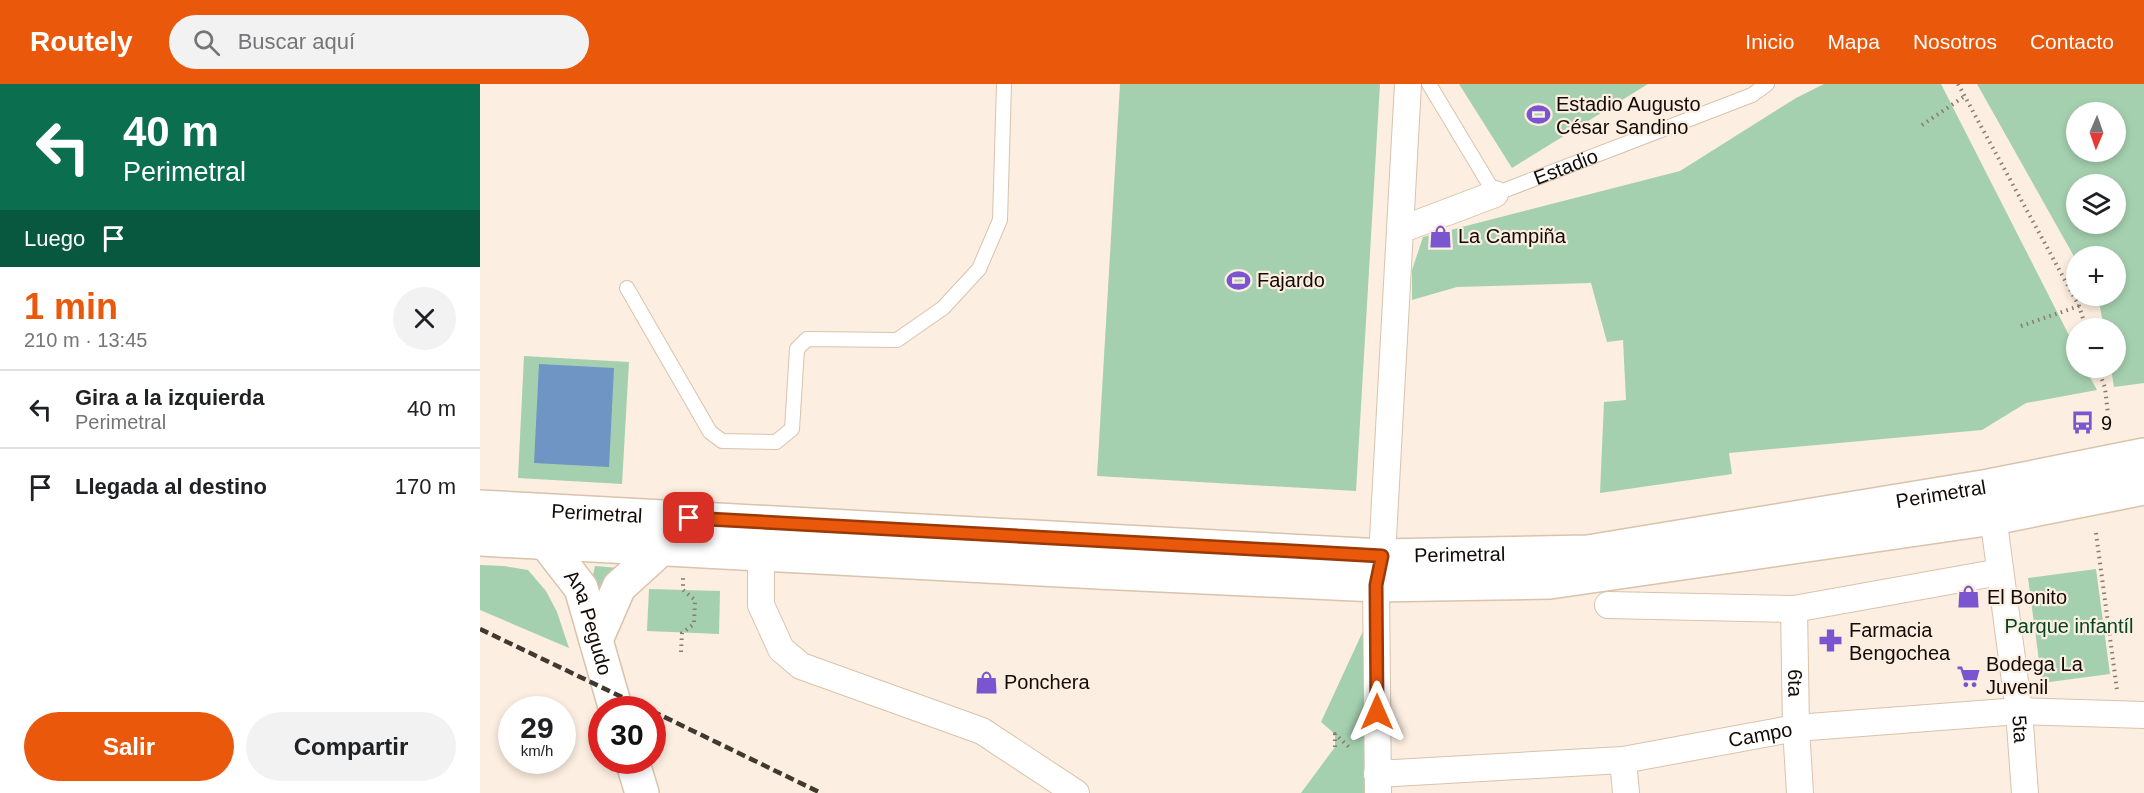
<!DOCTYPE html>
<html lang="es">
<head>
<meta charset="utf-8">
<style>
  body { margin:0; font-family:Arial,sans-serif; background:#f2f2f2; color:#202124; height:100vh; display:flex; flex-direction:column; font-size:22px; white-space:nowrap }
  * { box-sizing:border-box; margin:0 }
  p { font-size:20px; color:#757577 }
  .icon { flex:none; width:33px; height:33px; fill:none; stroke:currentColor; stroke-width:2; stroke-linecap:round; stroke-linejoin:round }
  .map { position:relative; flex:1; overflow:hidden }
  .panel { display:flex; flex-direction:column; background:#fff; width:480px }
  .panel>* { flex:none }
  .guide { background:#0b6e4f; color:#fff; overflow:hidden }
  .needle { width:39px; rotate:182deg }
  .buttons { position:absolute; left:1586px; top:18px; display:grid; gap:12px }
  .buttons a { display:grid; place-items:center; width:60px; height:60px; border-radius:50%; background:#fff; box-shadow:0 3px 9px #0003; font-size:30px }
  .speed { position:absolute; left:18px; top:612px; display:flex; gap:12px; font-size:30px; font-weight:700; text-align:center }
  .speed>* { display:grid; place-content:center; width:78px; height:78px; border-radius:50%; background:#fff; box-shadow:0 3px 9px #0003; line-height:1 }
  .speed small { font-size:15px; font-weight:400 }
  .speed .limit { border:9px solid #d22; background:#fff; color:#111 }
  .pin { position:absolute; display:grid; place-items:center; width:51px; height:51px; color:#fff; margin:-26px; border-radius:12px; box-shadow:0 3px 9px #0006 }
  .me { position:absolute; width:66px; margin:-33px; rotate:0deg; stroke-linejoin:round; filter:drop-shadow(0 0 4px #0008) }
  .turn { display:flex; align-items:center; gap:21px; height:126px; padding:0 24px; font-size:27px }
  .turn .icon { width:78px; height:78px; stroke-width:2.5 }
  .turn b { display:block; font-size:42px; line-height:51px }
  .then { display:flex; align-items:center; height:57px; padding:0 24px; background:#0003; gap:12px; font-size:22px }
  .round { display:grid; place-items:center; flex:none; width:63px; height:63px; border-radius:32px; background:#f2f2f2 }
  .overview { display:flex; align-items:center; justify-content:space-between; height:102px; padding:0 24px }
  h1 { font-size:36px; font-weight:600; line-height:45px; color:#ea580c }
  .action { display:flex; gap:12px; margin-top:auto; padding:12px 24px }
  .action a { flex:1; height:69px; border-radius:36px; background:#ea580c; color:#fff; font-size:24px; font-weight:600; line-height:69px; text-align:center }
  .action a+a { background:#f2f2f2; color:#202124 }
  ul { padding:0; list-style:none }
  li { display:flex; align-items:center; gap:18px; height:78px; padding:0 24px; border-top:2px solid #e0e0e0 }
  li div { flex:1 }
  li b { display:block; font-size:22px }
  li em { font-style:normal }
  header { display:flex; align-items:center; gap:36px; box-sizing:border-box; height:84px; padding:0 30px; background:#ea580c; color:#fff }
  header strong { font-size:28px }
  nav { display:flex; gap:33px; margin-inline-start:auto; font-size:21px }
  .search { width:420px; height:54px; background:#f2f2f2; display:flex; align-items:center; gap:15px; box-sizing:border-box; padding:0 21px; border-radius:33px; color:#757577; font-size:22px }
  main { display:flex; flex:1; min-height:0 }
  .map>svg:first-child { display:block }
  .green { fill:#a5d0af; fill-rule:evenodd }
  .water { fill:#6e95c3 }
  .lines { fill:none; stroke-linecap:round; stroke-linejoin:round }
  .service-casing { stroke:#d9c3ac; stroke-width:16 }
  .minor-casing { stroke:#d9c3ac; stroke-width:28 }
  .tertiary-casing { stroke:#d9c3ac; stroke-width:36 }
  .secondary-casing { stroke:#d9c3ac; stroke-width:36 }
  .path { stroke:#877c72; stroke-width:4; stroke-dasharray:1.5 4.5; stroke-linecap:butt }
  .service { stroke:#fff; stroke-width:14 }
  .minor { stroke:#fff; stroke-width:26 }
  .tertiary { stroke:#fff; stroke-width:33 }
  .secondary { stroke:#fff; stroke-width:33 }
  .rail { stroke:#413830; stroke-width:4.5; stroke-dasharray:9 4.5; stroke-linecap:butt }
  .route-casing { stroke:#983908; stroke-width:15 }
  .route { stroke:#ea580c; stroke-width:10 }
  .labels { text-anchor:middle; stroke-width:4.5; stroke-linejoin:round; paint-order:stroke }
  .poi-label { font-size:20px; fill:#120a04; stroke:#fceee0; text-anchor:start }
  .street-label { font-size:20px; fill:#120a04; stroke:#fceee0 }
  .park-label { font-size:20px; fill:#014520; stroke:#fceee0 }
</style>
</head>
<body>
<header>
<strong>Routely</strong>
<div class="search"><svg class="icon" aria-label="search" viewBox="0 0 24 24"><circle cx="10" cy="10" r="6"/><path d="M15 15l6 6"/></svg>Buscar aquí</div>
<nav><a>Inicio</a><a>Mapa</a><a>Nosotros</a><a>Contacto</a></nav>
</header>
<main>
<section class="panel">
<div class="guide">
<div class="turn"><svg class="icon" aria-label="left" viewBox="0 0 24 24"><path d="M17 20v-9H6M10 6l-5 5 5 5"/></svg><div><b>40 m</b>Perimetral</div></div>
<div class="then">Luego<svg class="icon" aria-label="arrive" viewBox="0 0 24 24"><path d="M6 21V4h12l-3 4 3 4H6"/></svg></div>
</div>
<div class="overview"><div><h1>1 min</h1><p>210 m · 13:45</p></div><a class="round"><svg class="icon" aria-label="close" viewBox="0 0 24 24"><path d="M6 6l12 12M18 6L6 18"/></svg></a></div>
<ul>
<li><svg class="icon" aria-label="left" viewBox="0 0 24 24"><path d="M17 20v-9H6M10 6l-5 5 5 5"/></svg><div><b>Gira a la izquierda</b><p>Perimetral</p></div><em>40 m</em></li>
<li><svg class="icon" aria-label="arrive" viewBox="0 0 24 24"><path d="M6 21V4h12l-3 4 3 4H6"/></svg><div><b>Llegada al destino</b></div><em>170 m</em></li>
</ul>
<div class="action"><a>Salir</a><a>Compartir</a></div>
</section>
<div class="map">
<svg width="1664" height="709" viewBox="0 0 1664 709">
  <rect width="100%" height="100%" fill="#fceee0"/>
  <g class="green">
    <polygon points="640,0 900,0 876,407 617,392"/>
    <polygon points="979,0 1168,0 1032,84"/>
    <polygon points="1344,0 1461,0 1596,265 1596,284 1605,284 1617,306 1546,319 1502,346 1249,369 1252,390 1120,409 1124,318 1146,316 1143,256 1127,258 1111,199 977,203 932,216 932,186 943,153 1200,87 1316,14"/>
    <path d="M1497,0H1664V299L1634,303L1631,284H1635V244H1624L1619,218L1616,212H1635V172H1596V176ZM1596,28H1635V68H1596ZM1596,100H1635V140H1596Z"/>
    <polygon points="44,272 149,278 142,400 38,394"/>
    <polygon points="0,481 24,482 48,486 66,507 77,528 89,564 0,526"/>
    <polygon points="115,482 139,484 116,520 111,500"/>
    <polygon points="1616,485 1630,590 1562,599 1548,494"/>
    <polygon points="169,505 240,507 239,550 167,547"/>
    <polygon points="884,545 887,709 821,709 855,663 855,650 841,638"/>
  </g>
  <polygon class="water" points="59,280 134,284 129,383 54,379"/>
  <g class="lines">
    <defs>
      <g id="service">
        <path id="s1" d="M949,0L1015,110L1272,11L1287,0"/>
        <polyline points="147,204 230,348 242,357 296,358 312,345 317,265 327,255 417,256 463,224 499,185 520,136 524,0"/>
      </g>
      <g id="minor">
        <polyline points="920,146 1015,110"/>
        <path id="s2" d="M1511,417L1539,627L1545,709"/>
        <polyline points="281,470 281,521 301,565 321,582 502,647 596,709"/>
        <polyline points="1128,521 1314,525 1520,488"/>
        <path id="s3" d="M1314,525L1316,644L1320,709"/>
        <polyline points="1143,676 1146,709"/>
        <path id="s4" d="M897,690L1143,676L1316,644L1539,627L1664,631"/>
        <polyline points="898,709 896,501 902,472 928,0"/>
      </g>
      <g id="tertiary">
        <path id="s5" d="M66,459L101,504L136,626"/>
        <polyline points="152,676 162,709"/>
      </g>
      <g id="secondary">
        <path id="s6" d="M0,423L902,472L1108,468L1509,402L1664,371"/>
        <polyline points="0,455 618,488 896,501 1070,498 1513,434 1664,404"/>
        <polyline points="116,556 139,503 181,465"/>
      </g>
    </defs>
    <use href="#service" class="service-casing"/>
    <use href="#minor" class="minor-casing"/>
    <use href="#tertiary" class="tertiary-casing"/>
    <use href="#secondary" class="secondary-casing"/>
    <g class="path">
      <polyline points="1478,0 1599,222 1606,244"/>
      <polyline points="1442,41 1485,12"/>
      <polyline points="1541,242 1599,222"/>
      <polyline points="1618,284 1625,304 1630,347"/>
      <polyline points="1616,449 1637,606"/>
      <polyline points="201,568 202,549 214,540 215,516 203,506 203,494"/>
      <polyline points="855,663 855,650 871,665"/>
    </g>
    <use href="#service" class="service"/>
    <use href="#minor" class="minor"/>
    <use href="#tertiary" class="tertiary"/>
    <use href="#secondary" class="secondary"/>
    <g class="rail">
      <polyline points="0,545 169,626"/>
      <polyline points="172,627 341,709"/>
    </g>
  </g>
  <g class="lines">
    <defs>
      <polyline id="route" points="209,434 902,472 896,501 897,628"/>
    </defs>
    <use href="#route" class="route-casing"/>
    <use href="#route" class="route"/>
  </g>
  <defs>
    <symbol id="stadium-bare" viewBox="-9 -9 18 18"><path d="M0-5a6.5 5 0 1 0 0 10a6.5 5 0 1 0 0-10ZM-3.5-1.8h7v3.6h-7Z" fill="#7b55cf" stroke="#fceee0" stroke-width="2.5" paint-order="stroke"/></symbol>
    <symbol id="shop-bare" viewBox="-9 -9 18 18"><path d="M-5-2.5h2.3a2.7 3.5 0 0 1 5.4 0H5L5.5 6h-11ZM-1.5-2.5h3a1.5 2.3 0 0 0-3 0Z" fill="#7b55cf" stroke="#fceee0" stroke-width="2.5" paint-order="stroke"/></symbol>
    <symbol id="bus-bare" viewBox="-9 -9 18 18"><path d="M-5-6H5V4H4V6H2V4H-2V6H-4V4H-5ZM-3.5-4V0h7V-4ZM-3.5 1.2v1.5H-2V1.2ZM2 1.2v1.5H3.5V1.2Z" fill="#7b55cf" stroke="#fceee0" stroke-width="2.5" paint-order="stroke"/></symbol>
    <symbol id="pharmacy-bare" viewBox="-9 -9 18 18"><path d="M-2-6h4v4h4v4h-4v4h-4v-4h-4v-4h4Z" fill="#7b55cf" stroke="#fceee0" stroke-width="2.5" paint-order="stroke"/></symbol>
    <symbol id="supermarket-bare" viewBox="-9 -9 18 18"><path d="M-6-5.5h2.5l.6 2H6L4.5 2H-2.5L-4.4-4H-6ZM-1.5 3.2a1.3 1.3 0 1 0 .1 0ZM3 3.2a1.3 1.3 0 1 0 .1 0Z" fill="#7b55cf" stroke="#fceee0" stroke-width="2.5" paint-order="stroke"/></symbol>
  </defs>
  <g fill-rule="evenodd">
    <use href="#stadium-bare" x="1042" y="14" width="33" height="33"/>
    <use href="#shop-bare" x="944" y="136" width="33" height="33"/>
    <use href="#stadium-bare" x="742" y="180" width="33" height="33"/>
    <use href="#bus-bare" x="1586" y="322" width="33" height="33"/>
    <use href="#shop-bare" x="1472" y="496" width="33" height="33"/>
    <use href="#pharmacy-bare" x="1334" y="540" width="33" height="33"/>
    <use href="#supermarket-bare" x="1472" y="576" width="33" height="33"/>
    <use href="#shop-bare" x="490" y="582" width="33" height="33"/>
  </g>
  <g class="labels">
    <g class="poi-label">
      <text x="1076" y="27">Estadio Augusto<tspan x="1076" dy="23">César Sandino</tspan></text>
      <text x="978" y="159">La Campiña</text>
      <text x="777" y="203">Fajardo</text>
      <text x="1621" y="346">9</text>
      <text x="1507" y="520">El Bonito</text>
      <text x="1369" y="553">Farmacia<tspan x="1369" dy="23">Bengochea</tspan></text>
      <text x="1506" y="587">Bodega La<tspan x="1506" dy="23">Juvenil</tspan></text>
      <text x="524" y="605">Ponchera</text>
    </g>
    <g class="street-label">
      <text dy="7" stroke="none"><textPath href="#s1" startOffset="204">Estadio</textPath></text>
      <text dy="7" stroke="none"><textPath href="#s6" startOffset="1467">Perimetral</textPath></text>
      <text dy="7" stroke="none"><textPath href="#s6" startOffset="117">Perimetral</textPath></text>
      <text dy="7" stroke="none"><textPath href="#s6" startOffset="981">Perimetral</textPath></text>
      <text dy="7" stroke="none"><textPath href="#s5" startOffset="92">Ana Pegudo</textPath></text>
      <text dy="7" stroke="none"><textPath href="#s3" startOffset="74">6ta</textPath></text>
      <text dy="7" stroke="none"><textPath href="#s2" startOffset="230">5ta</textPath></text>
      <text dy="7" stroke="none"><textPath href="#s4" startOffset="386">Campo</textPath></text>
    </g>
    <g class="park-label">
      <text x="1589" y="549">Parque infantíl</text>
    </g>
  </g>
</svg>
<div class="buttons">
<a><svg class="needle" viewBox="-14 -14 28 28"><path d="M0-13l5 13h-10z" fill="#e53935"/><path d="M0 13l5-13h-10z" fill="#757577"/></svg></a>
<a><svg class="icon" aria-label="layers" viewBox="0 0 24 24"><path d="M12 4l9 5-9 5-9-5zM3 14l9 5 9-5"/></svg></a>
<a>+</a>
<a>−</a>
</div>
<div class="speed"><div>29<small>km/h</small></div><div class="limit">30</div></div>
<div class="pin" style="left:209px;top:434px;background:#d93025"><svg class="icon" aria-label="arrive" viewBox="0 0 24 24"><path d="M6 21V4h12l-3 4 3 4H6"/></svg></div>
<svg class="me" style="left:897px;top:628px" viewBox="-20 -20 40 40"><path d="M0-17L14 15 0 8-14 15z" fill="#ea580c" stroke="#fff" stroke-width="4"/></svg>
</div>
</main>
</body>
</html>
